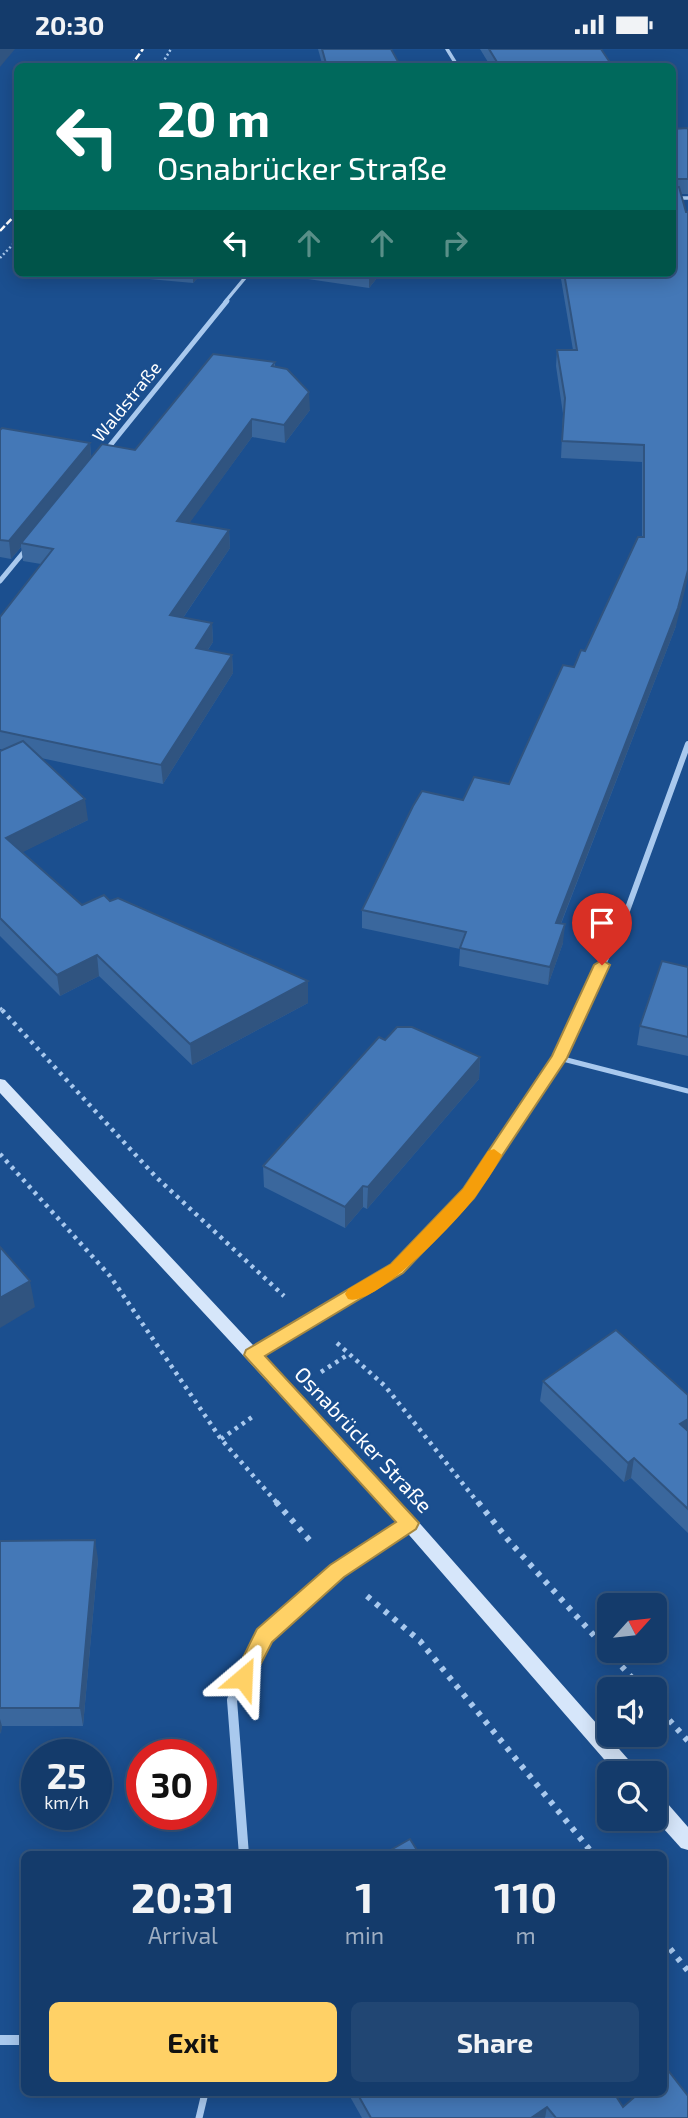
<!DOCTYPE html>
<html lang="en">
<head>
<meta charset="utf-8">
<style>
  body { margin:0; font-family:"Exo 2",sans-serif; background:#214673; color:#f1f3f6; height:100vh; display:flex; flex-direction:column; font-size:26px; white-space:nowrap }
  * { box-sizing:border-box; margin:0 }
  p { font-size:23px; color:#9dadc1 }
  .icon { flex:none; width:38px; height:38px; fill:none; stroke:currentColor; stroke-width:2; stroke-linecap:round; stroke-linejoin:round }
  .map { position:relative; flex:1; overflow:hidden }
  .panel { position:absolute; left:21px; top:1802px; width:646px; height:245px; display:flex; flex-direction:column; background:#143b6b; border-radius:10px; box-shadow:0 4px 18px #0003,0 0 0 2px #33557e }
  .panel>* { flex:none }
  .hud { position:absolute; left:14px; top:14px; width:662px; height:214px; border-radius:10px; box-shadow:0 4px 18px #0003,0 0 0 2px #33557e; background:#00695c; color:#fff; overflow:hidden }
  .needle { width:46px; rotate:63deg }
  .buttons { position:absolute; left:597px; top:1544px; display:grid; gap:14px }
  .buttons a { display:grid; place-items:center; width:70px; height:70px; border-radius:10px; background:#143b6b; box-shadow:0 4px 18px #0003,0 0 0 2px #33557e; font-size:35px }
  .speed { position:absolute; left:21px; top:1690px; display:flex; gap:14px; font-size:35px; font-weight:700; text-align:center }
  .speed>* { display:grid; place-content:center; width:91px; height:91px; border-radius:50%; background:#143b6b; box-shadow:0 4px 18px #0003,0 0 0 2px #33557e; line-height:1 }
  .speed small { font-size:18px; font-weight:400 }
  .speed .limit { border:10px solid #d22; background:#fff; color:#111 }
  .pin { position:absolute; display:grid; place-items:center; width:60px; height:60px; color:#fff; margin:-72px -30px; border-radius:50% 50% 50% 0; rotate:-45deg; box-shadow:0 0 7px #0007 }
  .pin .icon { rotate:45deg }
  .me { position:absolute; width:77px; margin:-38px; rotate:26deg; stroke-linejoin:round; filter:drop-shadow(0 0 5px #0008) }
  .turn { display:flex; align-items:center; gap:24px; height:147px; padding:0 28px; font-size:32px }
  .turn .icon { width:91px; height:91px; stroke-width:2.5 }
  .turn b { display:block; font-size:49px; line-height:60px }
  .lanes { display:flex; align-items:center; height:66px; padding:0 28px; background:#0003; justify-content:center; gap:35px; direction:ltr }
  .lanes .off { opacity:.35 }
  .eta { display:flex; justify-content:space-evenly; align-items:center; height:119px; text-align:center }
  .eta b { font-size:42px; font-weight:700; line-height:49px }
  .action { display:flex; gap:14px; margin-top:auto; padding:14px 28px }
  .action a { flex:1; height:80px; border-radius:10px; background:#ffd166; color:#111; font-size:28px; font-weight:700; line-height:80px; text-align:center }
  .action a+a { background:#214673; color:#f1f3f6 }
  .status { display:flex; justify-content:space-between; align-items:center; height:49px; padding:0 35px; background:#143b6b; direction:ltr }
  .status svg { height:19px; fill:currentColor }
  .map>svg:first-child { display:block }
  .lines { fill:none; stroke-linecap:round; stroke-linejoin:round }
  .path-far3 { stroke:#a9c9ee; stroke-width:2.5; stroke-dasharray:2 2.5; stroke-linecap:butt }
  .path-far2 { stroke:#a9c9ee; stroke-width:3.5; stroke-dasharray:2.5 4.5; stroke-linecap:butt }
  .path-far1 { stroke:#a9c9ee; stroke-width:4.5; stroke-dasharray:3.5 5; stroke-linecap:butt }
  .path { stroke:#a9c9ee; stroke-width:6; stroke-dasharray:4.5 7; stroke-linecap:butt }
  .service-far1 { stroke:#a9c9ee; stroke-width:5 }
  .service { stroke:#a9c9ee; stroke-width:7 }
  .minor-far4 { stroke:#a9c9ee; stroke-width:3.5 }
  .minor-far3 { stroke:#a9c9ee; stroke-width:5 }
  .minor-far2 { stroke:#a9c9ee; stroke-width:6 }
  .minor-far1 { stroke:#a9c9ee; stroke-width:8 }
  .minor { stroke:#a9c9ee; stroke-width:10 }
  .secondary { fill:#d6e6fa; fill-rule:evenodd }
  .rail { stroke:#fff; stroke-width:2.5; stroke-dasharray:7 2.5; stroke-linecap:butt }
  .wall { fill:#3a679d }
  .shaded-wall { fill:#305480 }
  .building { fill:#4478b7; stroke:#305480; stroke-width:2 }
  .route { fill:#ffd166; stroke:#a68842; stroke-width:2 }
  .slow { fill:#f59e0b }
  .labels { text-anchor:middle; stroke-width:5; stroke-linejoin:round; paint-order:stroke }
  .far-street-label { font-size:18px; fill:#fff; stroke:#1b4f8f }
  .street-label { font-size:21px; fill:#fff; stroke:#1b4f8f }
</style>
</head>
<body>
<div class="status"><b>20:30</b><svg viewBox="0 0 49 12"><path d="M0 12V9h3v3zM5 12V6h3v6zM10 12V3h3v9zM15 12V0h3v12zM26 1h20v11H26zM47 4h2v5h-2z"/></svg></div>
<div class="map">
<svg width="688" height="2069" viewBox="0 0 688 2069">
  <rect width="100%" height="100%" fill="#1b4f8f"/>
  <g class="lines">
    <g class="path-far3">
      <polyline points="160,18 171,0"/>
      <polyline points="0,209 18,190"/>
    </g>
    <polyline class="path-far2" points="0,959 4,963"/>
    <g class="path-far1">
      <polyline points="2,961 156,1128 284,1247"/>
      <polyline points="0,1105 110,1227 221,1390 278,1455"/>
      <polyline points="337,1294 385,1337 479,1455"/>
      <polyline points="321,1323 349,1305"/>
      <polyline points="221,1390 255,1366"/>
    </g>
    <g class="path">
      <polyline points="276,1453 313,1495"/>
      <polyline points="478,1453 509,1492 642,1640"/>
      <polyline points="367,1547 420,1592 594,1806"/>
      <polyline points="654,1654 688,1692"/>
      <polyline points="663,1891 688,1922"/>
    </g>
    <polyline class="service-far1" points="559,1009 688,1042"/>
    <polyline class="service" points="199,2069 205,2044"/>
    <g class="minor-far4">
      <polyline points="447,0 458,18"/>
      <polyline points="672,149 688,149"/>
      <polyline points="225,253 249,224"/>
    </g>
    <g class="minor-far3">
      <polyline points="104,404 227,252"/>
      <polyline points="0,532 28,498"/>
    </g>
    <polyline class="minor-far2" points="581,963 624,870 688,695"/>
    <polyline class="minor-far1" points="253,1306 397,1220 468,1145 559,1009 581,961"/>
    <g class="minor">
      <polyline points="244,1806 232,1651 265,1586 337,1522 409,1475"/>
      <polyline points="0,1991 24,1991"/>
    </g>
    <g class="secondary">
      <polygon points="0,1030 5,1031 415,1469 635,1718 637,1724 616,1724 403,1479 0,1044"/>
      <polygon points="654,1745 661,1747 688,1778 688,1801 681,1799 654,1769"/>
    </g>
    <g class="rail">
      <polyline points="130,18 143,0"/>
      <polyline points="0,182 18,163"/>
    </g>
  </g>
  <g class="wall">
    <polygon points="318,0 391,0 401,18 323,18"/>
    <polygon points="480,0 601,0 613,18 491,18"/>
    <polygon points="688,79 688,145 681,145 676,577 561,875 563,894 548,936 459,917 460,900 362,879 362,861 463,751 509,735 574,618 585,602 642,488 642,413 561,409 563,365 556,317 557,301 573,301 560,224 672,224 672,80"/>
    <polygon points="126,224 202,224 193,234 127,228"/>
    <polygon points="267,224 381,224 369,239"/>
    <polygon points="275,313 275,318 310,361 285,394 252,388 189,474 229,481 230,499 183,569 212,574 213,593 208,601 232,606 233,624 163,735 41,709 88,771 22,803 82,856 110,852 308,954 192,1016 99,927 60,947 0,887 0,702 2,700 0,700 0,568 41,515 23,512 21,498 11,510 0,508 0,381 90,394 91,408 135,401"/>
    <polygon points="688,918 688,1007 637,996 640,977"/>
    <polygon points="385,991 480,1008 479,1030 367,1160 363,1158 345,1179 264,1138 263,1117"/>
    <polygon points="543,1332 688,1346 688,1484 631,1429 624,1433 540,1352"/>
    <polygon points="0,1492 98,1510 83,1677 2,1677 0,1685"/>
    <polygon points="348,2044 614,2044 623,2058 688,2069 362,2069"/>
  </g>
  <g class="shaded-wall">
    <polygon points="0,0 15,0 0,18"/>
    <polygon points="193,224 202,224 193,234"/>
    <polygon points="369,224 381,224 369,239"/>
    <polygon points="309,343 310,361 285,394 284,376"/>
    <polygon points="252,370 252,388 178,490 177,472"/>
    <polygon points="90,394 91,411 21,494 21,498 11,510 9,492"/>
    <polygon points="229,481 230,499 172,585 170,566"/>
    <polygon points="688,521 688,529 676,577 554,892 556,874"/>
    <polygon points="212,574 213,593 197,617 196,599"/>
    <polygon points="232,606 233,624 163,735 161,716"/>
    <polygon points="85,750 88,771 9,810 6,789"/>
    <polygon points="565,875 563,894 548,936 550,918"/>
    <polygon points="97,906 99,927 60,947 57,926"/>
    <polygon points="308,932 308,954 192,1016 190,995"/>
    <polygon points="480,1008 479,1030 367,1160 368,1138"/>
    <polygon points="363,1137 363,1158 345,1179 345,1158"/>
    <polygon points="30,1232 35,1258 0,1279 0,1249"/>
    <polygon points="688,1370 688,1386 680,1375"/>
    <polygon points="634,1409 631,1429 624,1433 628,1414"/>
    <polygon points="95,1491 98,1510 83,1677 80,1659"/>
    <polygon points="0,1670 2,1677 1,1685 0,1682"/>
    <polygon points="547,2058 545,2069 531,2069"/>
  </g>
  <g class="building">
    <polygon points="322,0 391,0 401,18 327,18"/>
    <polygon points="489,0 601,0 613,18 500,18"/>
    <polygon points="688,79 688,130 673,130 672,131 672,80"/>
    <polygon points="672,138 679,138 686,163 688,163 688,521 678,559 556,874 565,875 550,918 460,899 466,883 362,861 413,757 422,742 463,751 474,728 509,735 563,616 574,618 581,601 585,602 638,488 644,488 644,396 562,392 565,349 557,301 577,301 564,224 672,224"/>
    <polygon points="213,305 275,313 272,317 287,320 309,343 284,376 252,370 177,472 229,481 170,566 212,574 196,599 232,606 161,716 0,682 0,568 53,500 21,494 102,395 135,401"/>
    <polygon points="2,379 90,394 9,492 0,491 0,381"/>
    <polygon points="23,692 85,750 6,789 82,856 104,846 110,852 118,849 308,932 190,995 97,906 57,926 0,869 0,702"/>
    <polygon points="662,912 688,918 688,988 640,977"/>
    <polygon points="397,978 412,978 480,1008 368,1138 363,1137 345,1158 263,1117 379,988 385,991"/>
    <polygon points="0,1198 30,1232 0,1249"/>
    <polygon points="616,1281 688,1346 688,1370 680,1375 688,1382 688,1460 634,1409 628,1414 543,1332"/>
    <polygon points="95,1491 80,1659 0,1659 0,1492"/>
    <polygon points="410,1790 420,1806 382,1806"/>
    <polygon points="667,2020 688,2047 688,2069 556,2069 547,2058 531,2069 371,2069 357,2044 614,2044 623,2058 639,2044 663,2044 663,2023"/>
  </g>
  <polygon class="route" points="602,911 610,916 567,1009 474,1149 403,1224 265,1307 419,1474 416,1480 344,1528 272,1593 250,1636 243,1639 236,1636 233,1629 257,1580 330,1516 396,1473 244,1306 246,1301 391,1215 463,1140 552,1007 594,916"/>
  <path class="slow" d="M494,1100L502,1106C495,1120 485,1134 476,1147C459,1170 375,1259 348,1250L345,1245L348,1240L391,1215L463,1140L488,1102Z"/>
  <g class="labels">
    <g class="far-street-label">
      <text transform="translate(127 353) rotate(-51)" y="6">Waldstraße</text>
    </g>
    <g class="street-label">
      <text transform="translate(363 1391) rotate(47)" y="7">Osnabrücker Straße</text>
    </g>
  </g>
</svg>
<div class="buttons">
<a><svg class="needle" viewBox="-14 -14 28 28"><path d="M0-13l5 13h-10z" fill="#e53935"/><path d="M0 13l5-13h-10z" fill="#9dadc1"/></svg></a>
<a><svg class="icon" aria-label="sound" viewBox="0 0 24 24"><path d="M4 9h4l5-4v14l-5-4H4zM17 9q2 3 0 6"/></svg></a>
<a><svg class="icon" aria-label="search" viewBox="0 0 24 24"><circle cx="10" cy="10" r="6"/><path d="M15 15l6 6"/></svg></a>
</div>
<div class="speed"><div>25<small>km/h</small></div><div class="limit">30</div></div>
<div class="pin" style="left:602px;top:916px;background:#d93025"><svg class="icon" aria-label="arrive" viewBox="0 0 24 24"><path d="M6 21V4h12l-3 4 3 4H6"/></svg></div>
<svg class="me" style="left:243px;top:1629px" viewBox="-20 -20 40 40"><path d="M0-17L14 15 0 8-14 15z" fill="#ffd166" stroke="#fff" stroke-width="4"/></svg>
<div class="hud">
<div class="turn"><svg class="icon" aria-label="left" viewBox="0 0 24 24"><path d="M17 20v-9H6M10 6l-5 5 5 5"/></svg><div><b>20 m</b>Osnabrücker Straße</div></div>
<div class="lanes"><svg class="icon" aria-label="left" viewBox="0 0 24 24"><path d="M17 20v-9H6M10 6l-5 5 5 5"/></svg><svg class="icon off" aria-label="ahead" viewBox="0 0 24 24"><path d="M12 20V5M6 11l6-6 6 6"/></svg><svg class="icon off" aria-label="ahead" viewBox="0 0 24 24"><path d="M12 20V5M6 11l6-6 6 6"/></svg><svg class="icon off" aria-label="right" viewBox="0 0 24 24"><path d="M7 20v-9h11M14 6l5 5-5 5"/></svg></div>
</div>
<section class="panel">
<div class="eta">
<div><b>20:31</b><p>Arrival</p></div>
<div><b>1</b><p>min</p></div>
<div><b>110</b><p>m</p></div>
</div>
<div class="action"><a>Exit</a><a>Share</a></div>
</section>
</div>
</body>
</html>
